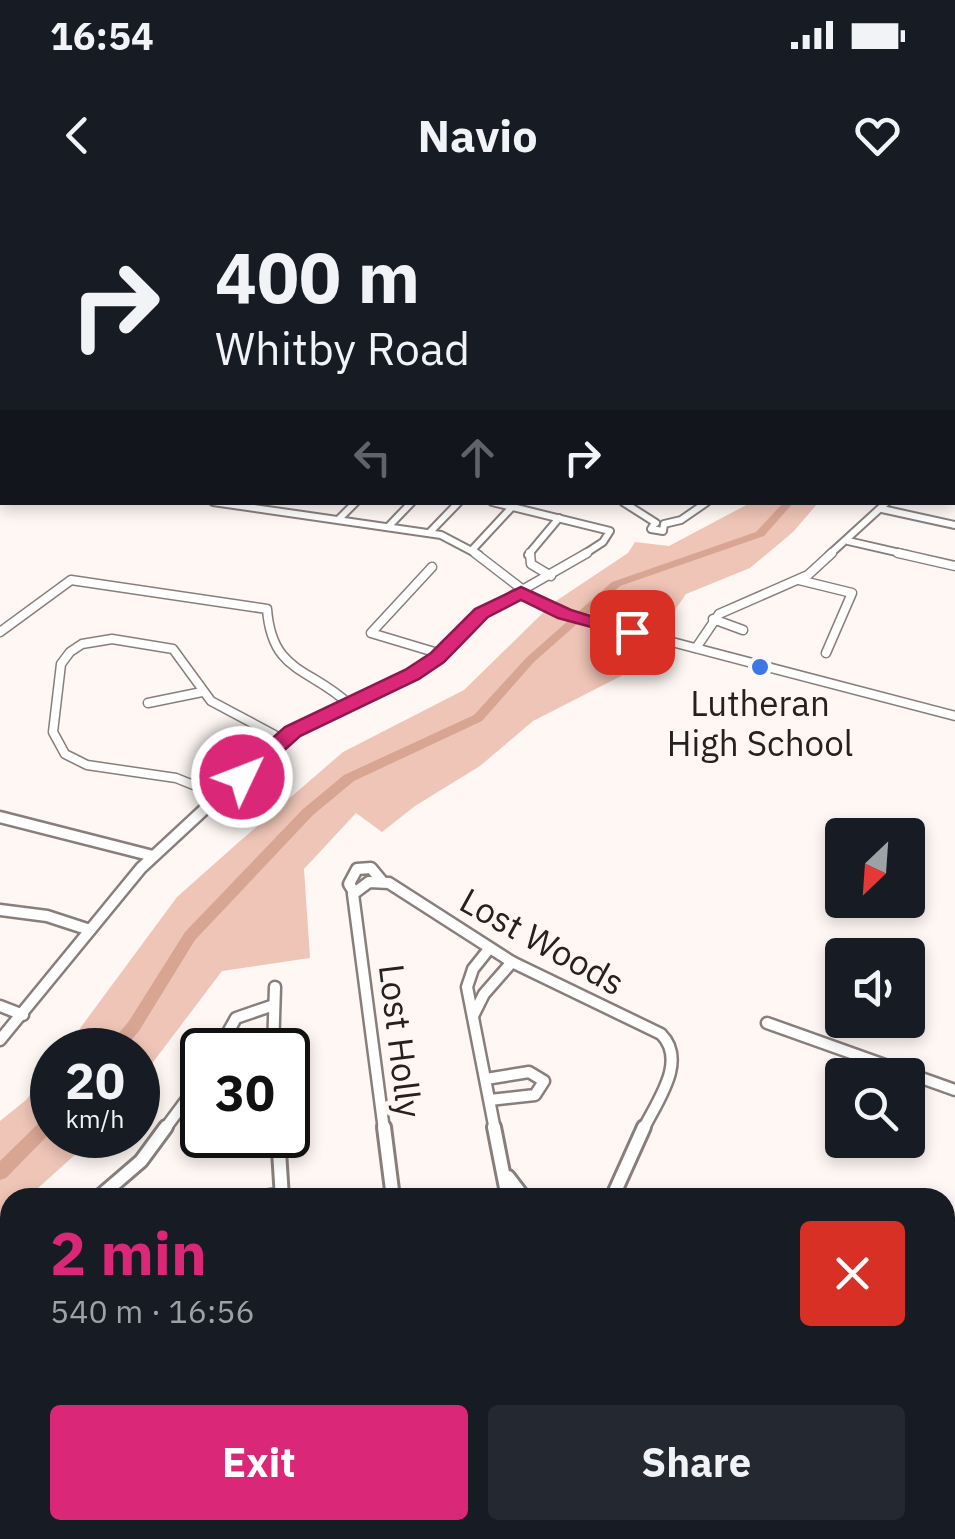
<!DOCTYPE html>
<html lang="en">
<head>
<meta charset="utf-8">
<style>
  body { margin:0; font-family:"IBM Plex Sans",sans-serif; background:#242831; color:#f1f3f6; height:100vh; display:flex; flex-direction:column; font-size:38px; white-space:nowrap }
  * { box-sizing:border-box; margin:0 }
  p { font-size:32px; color:#9ea1a6 }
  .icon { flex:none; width:55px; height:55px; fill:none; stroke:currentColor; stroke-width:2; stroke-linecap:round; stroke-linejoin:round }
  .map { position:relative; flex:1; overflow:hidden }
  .side { position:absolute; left:0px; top:988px; width:955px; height:352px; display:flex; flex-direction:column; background:#171b24; border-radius:30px 30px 0 0; box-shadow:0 5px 15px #0003 }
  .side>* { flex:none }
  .banner { position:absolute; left:0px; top:0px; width:955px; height:305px; box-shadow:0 5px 15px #0003; background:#171b24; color:#f1f3f6; overflow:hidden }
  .needle { width:65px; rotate:205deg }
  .fabs { position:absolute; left:825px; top:618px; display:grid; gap:20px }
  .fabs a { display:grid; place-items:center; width:100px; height:100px; border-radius:10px; background:#171b24; box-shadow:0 5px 15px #0003; font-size:50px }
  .speed { position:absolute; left:30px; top:828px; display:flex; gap:20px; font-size:50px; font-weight:700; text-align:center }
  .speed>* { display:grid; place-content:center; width:130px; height:130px; border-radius:50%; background:#171b24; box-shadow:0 5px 15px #0003; line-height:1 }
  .speed small { font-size:25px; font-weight:400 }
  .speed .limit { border:5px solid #111; border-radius:15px; background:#fff; color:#111 }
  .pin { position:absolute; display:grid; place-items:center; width:85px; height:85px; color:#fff; margin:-42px; border-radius:20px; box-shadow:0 5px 15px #0006 }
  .me { position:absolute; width:110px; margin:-55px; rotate:47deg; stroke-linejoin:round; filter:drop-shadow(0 0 8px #0008) }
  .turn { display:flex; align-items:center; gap:35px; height:210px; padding:0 50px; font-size:45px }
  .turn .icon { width:130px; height:130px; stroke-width:2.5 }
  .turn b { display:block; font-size:70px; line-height:85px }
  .lanes { display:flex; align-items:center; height:95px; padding:0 50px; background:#0003; justify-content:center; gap:50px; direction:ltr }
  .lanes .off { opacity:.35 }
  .round { display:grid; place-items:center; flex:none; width:105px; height:105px; border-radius:10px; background:#242831 }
  .overview { display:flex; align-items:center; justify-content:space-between; height:170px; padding:0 50px }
  h1 { font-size:60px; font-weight:800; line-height:75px; color:#db2777 }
  .button { display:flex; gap:20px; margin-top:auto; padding:20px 50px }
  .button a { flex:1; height:115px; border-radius:10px; background:#db2777; color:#fff; font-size:40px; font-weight:800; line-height:115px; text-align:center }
  .button a+a { background:#242831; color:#f1f3f6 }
  .status { display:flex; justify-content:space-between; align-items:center; height:70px; padding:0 50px; background:#171b24; direction:ltr }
  .status svg { height:28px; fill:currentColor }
  header { display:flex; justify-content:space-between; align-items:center; height:130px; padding:0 50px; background:#171b24; font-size:45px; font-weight:800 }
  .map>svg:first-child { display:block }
  .green { fill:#efc5b7 }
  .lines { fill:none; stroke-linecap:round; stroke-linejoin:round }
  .stream { stroke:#d8a593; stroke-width:2.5 }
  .river { fill:#d8a593; fill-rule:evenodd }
  .street-far4-casing { stroke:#887f7c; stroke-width:8 }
  .street-far3-casing { stroke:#887f7c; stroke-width:10 }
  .street-far2-casing { stroke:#887f7c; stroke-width:11 }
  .street-far1-casing { stroke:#887f7c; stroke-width:15 }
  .street-casing { stroke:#887f7c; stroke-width:18 }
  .secondary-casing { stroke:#887f7c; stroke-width:6 }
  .primary-casing { stroke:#d3d3d2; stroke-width:5 }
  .street-far4 { stroke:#fff; stroke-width:5 }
  .street-far3 { stroke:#fff; stroke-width:6 }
  .street-far2 { stroke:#fff; stroke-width:8 }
  .street-far1 { stroke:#fff; stroke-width:10 }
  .street { stroke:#fff; stroke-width:12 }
  .secondary { fill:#fff; fill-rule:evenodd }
  .primary { fill:#e3a18a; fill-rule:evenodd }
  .route { fill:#db2777; stroke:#8e194d; stroke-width:2.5 }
  .poi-dot { fill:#3c77e6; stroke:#fef7f4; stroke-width:4 }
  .labels { text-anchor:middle; stroke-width:10; stroke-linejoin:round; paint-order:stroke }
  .poi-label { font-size:35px; fill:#242120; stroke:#fef7f4 }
  .street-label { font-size:35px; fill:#242120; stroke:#fef7f4 }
</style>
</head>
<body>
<div class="status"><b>16:54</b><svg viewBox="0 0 49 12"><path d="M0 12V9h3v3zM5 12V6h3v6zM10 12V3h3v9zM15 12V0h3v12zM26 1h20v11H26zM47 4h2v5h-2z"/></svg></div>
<header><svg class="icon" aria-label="back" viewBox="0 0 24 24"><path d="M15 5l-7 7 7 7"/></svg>Navio<svg class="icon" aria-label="heart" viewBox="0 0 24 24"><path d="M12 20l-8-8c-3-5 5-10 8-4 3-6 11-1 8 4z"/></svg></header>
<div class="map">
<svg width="955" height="1339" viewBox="0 0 955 1339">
  <rect width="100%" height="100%" fill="#fef7f4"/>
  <g class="green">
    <polygon points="750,303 818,303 793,332 750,368 686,394 659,433 674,449 533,521 480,566 415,606 382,632 356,613 304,669 310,758 222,771 138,882 138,850 64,850 177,697 240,641 343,552 464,490 553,403 628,353 635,342 669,346"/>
    <polygon points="52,865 52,935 97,935 28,997 10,998 10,1012 0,1021 0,921 26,900"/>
  </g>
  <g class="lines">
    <g class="stream">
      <polyline points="148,0 157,2"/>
      <polyline points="869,0 873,2"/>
    </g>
    <g class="river">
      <rect x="0" y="113" width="2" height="5"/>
      <polygon points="784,302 794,302 764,336 620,386 534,462 482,521 354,581 313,615 195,740 139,831 123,850 105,850 129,821 185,732 303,609 344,575 474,515 526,458 612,382 756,332"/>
      <polygon points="52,914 52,931 6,978 0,980 0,961 46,916"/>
    </g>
    <defs>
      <g id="street-far4">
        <polyline points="582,0 589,2"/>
        <polyline points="733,0 738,2"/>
        <polyline points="768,0 774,2"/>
        <polyline points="880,0 884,2"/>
        <polyline points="910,0 915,2"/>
        <polyline points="429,2 446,0"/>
        <polyline points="507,2 519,2"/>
        <polyline points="795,2 802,0"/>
      </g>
      <g id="street-far3">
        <polyline points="213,302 441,335 479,355"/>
        <polyline points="492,302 610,331 603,342 583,355"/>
        <polyline points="623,302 656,323"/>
        <polyline points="882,309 955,325"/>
        <polyline points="338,320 356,302"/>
        <polyline points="655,323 651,329 663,331 664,324 681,320 707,302"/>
        <polyline points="388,327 412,302"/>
        <polyline points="430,332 459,302"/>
        <polyline points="848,341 909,355"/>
        <polyline points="473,349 512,307"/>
        <polyline points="528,355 559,318"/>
        <polyline points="829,355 887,302"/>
      </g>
      <g id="street-far2">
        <polyline points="475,353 531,396 565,414 955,516"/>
        <polyline points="530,353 531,364 551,376"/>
        <polyline points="898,353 955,366"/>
        <polyline points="432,367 371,433 441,454"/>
        <polyline points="799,380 852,393 826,453"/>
        <polyline points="713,419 743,430"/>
        <path d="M0,432L71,380L267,409C272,474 310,467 350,505"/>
        <polyline points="696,448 719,414 808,375 832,353"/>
        <polyline points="148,503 202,492"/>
        <polyline points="221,596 176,578 87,565 65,554 53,532 61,464 70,452 82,444 112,439 173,449 211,501 282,539"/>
        <polyline points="207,608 282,539 427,466 482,413 587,353"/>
      </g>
      <g id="street-far1">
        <polyline points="0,617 153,656"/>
        <polyline points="354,692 349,684 357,669 371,668 381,680"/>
        <polyline points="0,710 47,716 90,730"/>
        <polyline points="489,749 473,769 467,787 495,930"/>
        <polyline points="0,806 23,815"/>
        <polyline points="473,816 484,794 512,762"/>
        <polyline points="767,823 955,890"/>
        <polyline points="0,840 141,668 209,605"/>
        <polyline points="218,850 236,818 271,806"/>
        <polyline points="273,850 275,787"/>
        <polyline points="486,879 529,872 544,881 535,895 490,900"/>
        <polyline points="164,930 202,879"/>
        <path d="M384,930L353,694L369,682L389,683L512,762L661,834C688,861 657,901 643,930"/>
      </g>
      <g id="street">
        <polyline points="384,927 393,998"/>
        <polyline points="494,927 508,998"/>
        <polyline points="278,935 282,998"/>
        <polyline points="508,977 524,998"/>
        <polyline points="98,998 141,961 166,927"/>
        <polyline points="261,998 281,995"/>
        <polyline points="612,998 644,927"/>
        <polyline points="945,1031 955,1028"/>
        <polyline points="0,1075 10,1067"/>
        <polyline points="0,1128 10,1134"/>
        <polyline points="0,1227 10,1225"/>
        <polyline points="349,1330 350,1339"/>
        <polyline points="483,1330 489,1339"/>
        <polyline points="598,1330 607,1339"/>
        <polyline points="724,1330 727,1339"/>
        <polyline points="467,1339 472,1330"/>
      </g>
      <g id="secondary">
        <polygon points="94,0 91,2 85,2 87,0"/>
        <rect x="0" y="13" width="2" height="4"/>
        <polygon points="952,291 955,291 955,297 952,296"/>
      </g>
      <g id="primary">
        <rect x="952" y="26" width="3" height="4"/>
        <polygon points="0,195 2,196 2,200 0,201"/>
      </g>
    </defs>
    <use href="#street-far4" class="street-far4-casing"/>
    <use href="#street-far3" class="street-far3-casing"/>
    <use href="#street-far2" class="street-far2-casing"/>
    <use href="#street-far1" class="street-far1-casing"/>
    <use href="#street" class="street-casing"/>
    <use href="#secondary" class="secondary-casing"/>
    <use href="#primary" class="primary-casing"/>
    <use href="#street-far4" class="street-far4"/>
    <use href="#street-far3" class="street-far3"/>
    <use href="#street-far2" class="street-far2"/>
    <use href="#street-far1" class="street-far1"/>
    <use href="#street" class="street"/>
    <use href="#secondary" class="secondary"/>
    <use href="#primary" class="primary"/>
  </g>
  <polygon class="route" points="521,387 571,410 642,432 632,438 558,418 521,400 488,417 444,462 419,479 300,536 249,582 234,582 234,572 285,527 405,470 431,453 475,409"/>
  <circle class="poi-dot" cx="760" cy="467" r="10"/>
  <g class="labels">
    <g class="poi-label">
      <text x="760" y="516">Lutheran<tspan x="760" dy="40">High School</tspan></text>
    </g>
    <g class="street-label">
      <text transform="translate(542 742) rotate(29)" y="12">Lost Woods</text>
      <text transform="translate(400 841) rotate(83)" y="12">Lost Holly</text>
    </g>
  </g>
</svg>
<div class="fabs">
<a><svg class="needle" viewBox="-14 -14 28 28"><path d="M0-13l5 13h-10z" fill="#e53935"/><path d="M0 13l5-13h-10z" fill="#9ea1a6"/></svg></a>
<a><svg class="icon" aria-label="sound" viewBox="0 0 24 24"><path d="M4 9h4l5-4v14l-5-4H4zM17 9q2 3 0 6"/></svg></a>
<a><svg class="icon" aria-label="search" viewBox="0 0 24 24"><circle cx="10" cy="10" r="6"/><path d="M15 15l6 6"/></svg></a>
</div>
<div class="speed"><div>20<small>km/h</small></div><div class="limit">30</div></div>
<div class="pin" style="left:632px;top:432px;background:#d93025"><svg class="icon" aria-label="arrive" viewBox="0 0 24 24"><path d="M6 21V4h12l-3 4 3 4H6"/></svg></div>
<svg class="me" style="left:242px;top:577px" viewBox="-20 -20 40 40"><circle r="17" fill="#db2777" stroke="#fff" stroke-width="3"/><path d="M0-11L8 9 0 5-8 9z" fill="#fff"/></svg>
<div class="banner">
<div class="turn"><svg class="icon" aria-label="right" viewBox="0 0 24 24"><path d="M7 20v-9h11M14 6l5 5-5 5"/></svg><div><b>400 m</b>Whitby Road</div></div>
<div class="lanes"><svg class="icon off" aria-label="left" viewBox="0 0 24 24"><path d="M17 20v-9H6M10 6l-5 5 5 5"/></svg><svg class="icon off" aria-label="ahead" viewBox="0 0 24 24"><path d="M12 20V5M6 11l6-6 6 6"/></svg><svg class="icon" aria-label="right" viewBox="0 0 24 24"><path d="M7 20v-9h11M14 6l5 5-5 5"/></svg></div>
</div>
<section class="side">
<div class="overview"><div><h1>2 min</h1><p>540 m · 16:56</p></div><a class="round" style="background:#d93025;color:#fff"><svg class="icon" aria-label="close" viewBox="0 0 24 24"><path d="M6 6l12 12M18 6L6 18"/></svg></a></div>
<div class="button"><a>Exit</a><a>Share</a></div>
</section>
</div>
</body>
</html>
